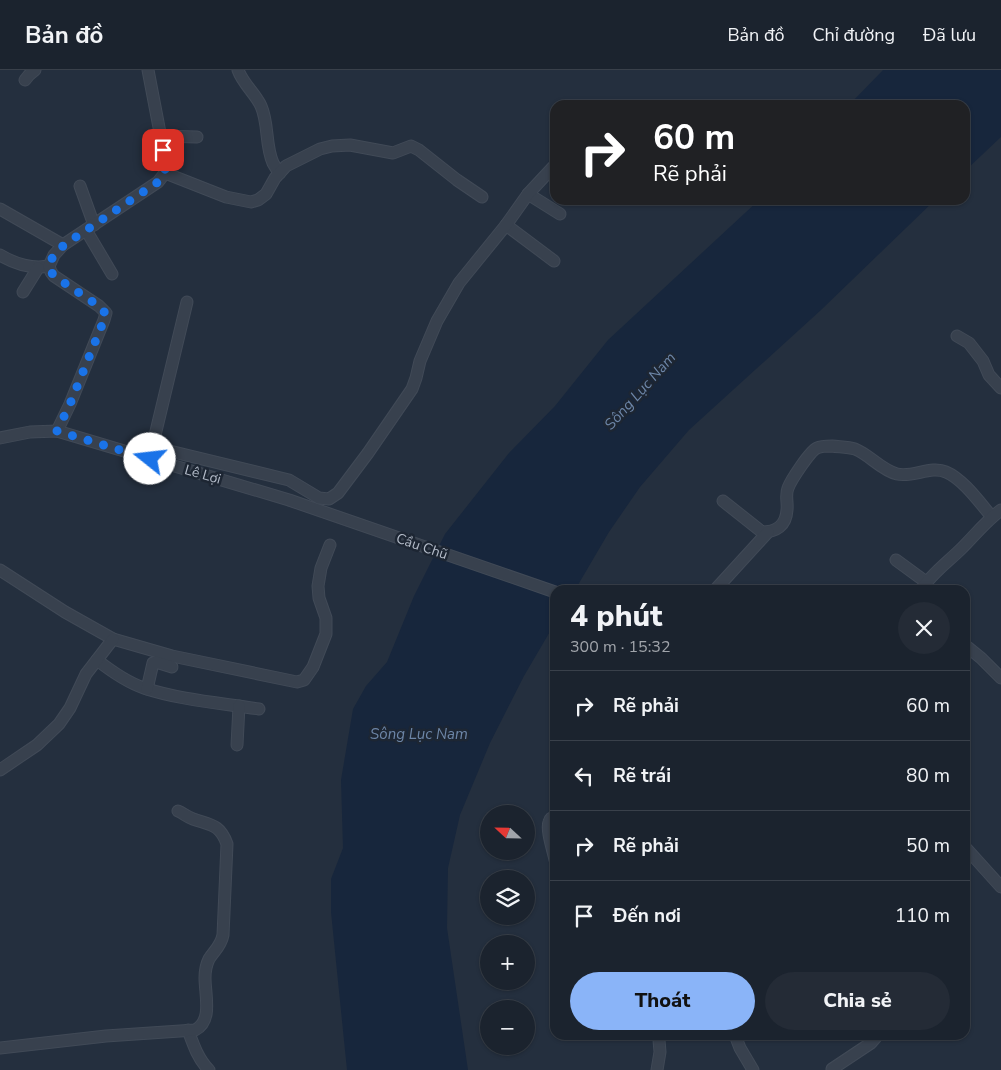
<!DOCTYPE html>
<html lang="vi">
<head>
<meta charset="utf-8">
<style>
  body { margin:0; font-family:"Nunito Sans",sans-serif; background:#242b36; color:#f1f3f6; height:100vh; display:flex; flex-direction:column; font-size:19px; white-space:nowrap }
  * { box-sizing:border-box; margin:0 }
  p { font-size:16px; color:#a0a4aa }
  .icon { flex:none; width:28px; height:28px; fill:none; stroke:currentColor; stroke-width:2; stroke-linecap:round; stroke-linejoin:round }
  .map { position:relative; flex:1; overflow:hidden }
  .panel { position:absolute; left:550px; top:515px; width:420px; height:455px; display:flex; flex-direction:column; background:#1b232e; border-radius:15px; box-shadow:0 1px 4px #0004,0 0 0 1px #39404a }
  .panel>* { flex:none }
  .guide { position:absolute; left:550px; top:30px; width:420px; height:105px; border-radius:15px; box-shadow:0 1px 4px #0004,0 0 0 1px #39404a; background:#202124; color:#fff; overflow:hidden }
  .needle { width:32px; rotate:292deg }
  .fabs { position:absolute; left:480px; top:735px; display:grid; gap:10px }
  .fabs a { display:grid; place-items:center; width:55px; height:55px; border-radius:50%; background:#1b232e; box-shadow:0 1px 4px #0004,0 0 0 1px #39404a; font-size:25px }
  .pin { position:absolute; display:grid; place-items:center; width:42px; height:42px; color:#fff; margin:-21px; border-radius:10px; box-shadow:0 2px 8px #0006 }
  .me { position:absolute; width:55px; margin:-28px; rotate:286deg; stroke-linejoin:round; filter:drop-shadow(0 0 4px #0008) }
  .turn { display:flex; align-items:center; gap:18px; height:105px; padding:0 20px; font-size:22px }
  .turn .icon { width:65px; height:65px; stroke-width:2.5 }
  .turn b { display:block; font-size:35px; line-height:42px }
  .round { display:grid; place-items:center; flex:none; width:52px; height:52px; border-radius:26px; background:#242b36 }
  .summary { display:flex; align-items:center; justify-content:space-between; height:85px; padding:0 20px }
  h1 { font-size:30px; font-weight:800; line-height:38px }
  .primary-button { display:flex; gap:10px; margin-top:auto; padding:10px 20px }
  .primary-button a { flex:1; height:58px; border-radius:30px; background:#8ab4f8; color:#111; font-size:20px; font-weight:800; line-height:58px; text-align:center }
  .primary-button a+a { background:#242b36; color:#f1f3f6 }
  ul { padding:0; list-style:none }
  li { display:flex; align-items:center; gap:15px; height:70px; padding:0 20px; border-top:1px solid #39404a }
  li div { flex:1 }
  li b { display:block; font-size:19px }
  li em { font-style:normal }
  header { display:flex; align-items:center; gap:30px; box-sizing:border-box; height:70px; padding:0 25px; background:#1b232e; border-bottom:1px solid #39404a }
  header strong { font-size:24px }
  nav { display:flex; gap:28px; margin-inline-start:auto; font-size:18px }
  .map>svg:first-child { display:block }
  .water { fill:#17263c }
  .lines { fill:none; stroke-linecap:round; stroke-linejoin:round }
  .minor-casing { stroke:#414a57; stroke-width:13 }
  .minor { stroke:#38414e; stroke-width:11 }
  .route { stroke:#1a73e8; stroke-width:9; stroke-dasharray:0 16.2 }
  .labels { text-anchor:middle; stroke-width:5; stroke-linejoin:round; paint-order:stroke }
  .street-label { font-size:14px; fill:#b4bcc9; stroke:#1d2633 }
  .water-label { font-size:15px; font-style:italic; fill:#6d86a8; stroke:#1d2633 }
</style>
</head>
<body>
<header>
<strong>Bản đồ</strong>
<nav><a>Bản đồ</a><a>Chỉ đường</a><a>Đã lưu</a></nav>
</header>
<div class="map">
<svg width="1001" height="1000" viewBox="0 0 1001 1000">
  <rect width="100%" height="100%" fill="#242f3e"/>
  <g class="water">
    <polygon points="883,0 1001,0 1001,67 965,101 965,35 849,35"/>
    <polygon points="759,130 935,130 821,240 689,360 640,417 609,462 575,520 555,520 555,553 524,606 490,673 460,745 448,798 447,858 468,1000 347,1000 331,842 331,809 343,778 341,710 353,639 366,616 387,592 414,526 445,464 509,383 555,336 608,270"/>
  </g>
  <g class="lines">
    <defs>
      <g id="minor">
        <path d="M238,0C243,14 255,23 261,36C269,54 265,75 273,93C275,97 277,100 280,103"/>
        <polyline points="25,10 29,5 35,0"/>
        <polyline points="160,66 197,67"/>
        <polyline points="165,103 226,127 251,132 258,130 266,124 275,108 286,96 320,79 332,76 350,75 393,83 411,76 419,80 457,110 482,127"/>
        <polyline points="80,116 94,155"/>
        <polyline points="528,124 560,144"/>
        <polyline points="0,139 63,175"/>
        <polyline points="506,155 554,191"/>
        <polyline points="86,160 112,204"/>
        <path d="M0,185C15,194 32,199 49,196"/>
        <polyline points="23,222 38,198"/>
        <polyline points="957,266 969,273 983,291 989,305 1001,318"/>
        <polyline points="57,361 70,334 104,250 106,243 99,236 54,206 51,202 49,196 54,185 63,175 158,112 165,103 166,94 148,0"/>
        <polyline points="0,368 30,362 57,361 289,430 555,522"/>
        <polyline points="153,377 289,410 319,428 329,429 338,423 368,383 412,319 416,308 420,291 437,251 459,213 506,155 528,124 555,95"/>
        <polyline points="151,382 187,232"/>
        <path d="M723,431L762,462C776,462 786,456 787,440C788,433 785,425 788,418C791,410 810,381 817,378C821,376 827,376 832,376C839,377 848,377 855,379C870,385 881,400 897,404C913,408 931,395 946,402C963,409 980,433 992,447"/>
        <polyline points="896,490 926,512"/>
        <polyline points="0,500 65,542 113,569 172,586 297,612 304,610 313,597 326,564 326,548 319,528 318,516 321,498 330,475"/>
        <polyline points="715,520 768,462"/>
        <path d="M921,520C931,504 948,492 962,478C975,465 986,451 1001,440"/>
        <polyline points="965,575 981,588 1001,608"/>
        <path d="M97,590C111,601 126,612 144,618C180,630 221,633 259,639"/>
        <polyline points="147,619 153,593 156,592 172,597"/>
        <polyline points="237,675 239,636"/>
        <polyline points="0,700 37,675 59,654 70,638 86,604 113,569"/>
        <path d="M555,747C551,748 550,748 549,752C546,760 553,780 555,790"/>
        <polyline points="965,777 1001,817"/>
        <path d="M188,960C193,974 198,989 209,1000"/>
        <polyline points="735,965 740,978 753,1000"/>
        <path d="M0,978L106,966L195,960C213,951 205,925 205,908C205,902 206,895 209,889C214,881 221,876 223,865L227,774C220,754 210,755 193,749C187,747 183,743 178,741"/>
        <polyline points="832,999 871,973 878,965"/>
        <polyline points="657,1000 660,982 659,970 660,965"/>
      </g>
    </defs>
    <use href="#minor" class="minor-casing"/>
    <use href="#minor" class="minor"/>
  </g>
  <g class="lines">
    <path class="route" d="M150,389L57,361L70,334L104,250L106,244L99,236L54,206C44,193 54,185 64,175L158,112C168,99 166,95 163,80"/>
  </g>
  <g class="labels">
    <g class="street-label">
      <text transform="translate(203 404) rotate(16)" y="5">Lê Lợi</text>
      <text transform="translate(422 476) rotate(19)" y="5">Cầu Chũ</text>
    </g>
    <g class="water-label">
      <text transform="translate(640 321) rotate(-48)" y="5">Sông Lục Nam</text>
      <text x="419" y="669">Sông Lục Nam</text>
    </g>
  </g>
</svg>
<div class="fabs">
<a><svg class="needle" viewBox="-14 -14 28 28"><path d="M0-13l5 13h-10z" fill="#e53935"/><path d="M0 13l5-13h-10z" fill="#a0a4aa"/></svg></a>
<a><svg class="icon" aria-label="layers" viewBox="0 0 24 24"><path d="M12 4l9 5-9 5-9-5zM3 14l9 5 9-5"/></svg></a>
<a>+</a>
<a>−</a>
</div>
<div class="pin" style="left:163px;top:80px;background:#d93025"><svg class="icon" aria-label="arrive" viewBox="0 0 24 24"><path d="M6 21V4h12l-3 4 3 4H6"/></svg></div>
<svg class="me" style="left:150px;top:389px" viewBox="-20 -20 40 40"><circle r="19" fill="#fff"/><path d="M0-13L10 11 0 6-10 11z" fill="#1a73e8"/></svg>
<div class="guide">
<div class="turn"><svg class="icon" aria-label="right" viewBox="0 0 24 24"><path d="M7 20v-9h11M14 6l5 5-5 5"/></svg><div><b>60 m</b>Rẽ phải</div></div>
</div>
<section class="panel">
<div class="summary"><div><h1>4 phút</h1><p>300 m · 15:32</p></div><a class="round"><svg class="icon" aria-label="close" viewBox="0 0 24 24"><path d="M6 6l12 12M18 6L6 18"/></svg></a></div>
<ul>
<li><svg class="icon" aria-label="right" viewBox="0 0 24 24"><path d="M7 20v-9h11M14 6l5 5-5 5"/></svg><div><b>Rẽ phải</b></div><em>60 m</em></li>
<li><svg class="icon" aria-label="left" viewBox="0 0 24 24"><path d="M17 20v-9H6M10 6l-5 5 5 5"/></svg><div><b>Rẽ trái</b></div><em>80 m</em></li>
<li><svg class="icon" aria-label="right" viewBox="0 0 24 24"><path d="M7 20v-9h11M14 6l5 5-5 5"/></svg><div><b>Rẽ phải</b></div><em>50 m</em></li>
<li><svg class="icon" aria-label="arrive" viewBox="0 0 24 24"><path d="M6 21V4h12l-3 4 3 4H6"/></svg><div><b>Đến nơi</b></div><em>110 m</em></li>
</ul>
<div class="primary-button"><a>Thoát</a><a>Chia sẻ</a></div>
</section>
</div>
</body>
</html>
